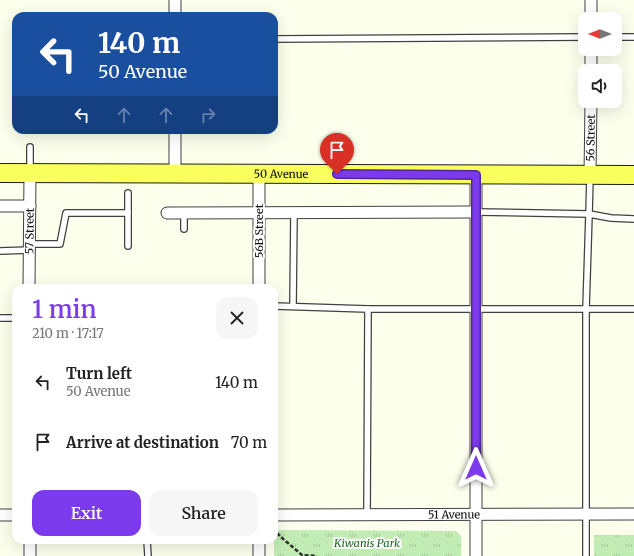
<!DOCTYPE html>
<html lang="en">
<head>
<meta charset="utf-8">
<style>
  body { margin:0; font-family:Merriweather,serif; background:#f6f6f6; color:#222; height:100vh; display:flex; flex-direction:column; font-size:15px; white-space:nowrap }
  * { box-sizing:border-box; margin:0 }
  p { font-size:13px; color:#767676 }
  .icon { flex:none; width:22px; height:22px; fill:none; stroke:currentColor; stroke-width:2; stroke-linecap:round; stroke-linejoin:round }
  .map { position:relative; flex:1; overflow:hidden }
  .details { position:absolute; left:12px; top:284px; width:266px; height:260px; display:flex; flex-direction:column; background:#fff; border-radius:12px; box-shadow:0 4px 16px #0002 }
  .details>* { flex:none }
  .top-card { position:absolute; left:12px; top:12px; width:266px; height:122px; border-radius:12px; box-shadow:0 4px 16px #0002; background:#1a4fa0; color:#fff; overflow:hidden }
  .needle { width:26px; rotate:270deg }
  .buttons { position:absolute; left:578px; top:12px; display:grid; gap:8px }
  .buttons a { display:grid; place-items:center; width:44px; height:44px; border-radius:8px; background:#fff; box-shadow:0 4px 16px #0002; font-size:20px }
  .pin { position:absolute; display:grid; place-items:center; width:34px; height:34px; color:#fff; margin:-41px -17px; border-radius:50% 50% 50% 0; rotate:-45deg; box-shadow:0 0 4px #0007 }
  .pin .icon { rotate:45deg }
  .me { position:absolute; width:44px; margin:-22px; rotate:0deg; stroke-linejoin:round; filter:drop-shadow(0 0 3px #0008) }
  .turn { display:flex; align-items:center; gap:14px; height:84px; padding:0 20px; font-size:18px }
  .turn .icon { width:52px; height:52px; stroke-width:2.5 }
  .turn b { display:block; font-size:28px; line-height:34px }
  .lanes { display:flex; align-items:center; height:38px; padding:0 20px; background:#0003; justify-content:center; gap:20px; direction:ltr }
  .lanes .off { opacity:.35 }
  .round { display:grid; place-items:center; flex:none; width:42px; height:42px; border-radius:12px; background:#f6f6f6 }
  .overview { display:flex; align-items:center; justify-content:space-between; height:68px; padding:0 20px }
  h1 { font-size:24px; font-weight:600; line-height:30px; color:#7c3aed }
  .action { display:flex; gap:8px; margin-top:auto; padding:8px 20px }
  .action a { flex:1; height:46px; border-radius:12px; background:#7c3aed; color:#fff; font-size:16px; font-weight:600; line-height:46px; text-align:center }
  .action a+a { background:#f6f6f6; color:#222 }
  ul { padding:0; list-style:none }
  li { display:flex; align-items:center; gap:12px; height:60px; padding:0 20px }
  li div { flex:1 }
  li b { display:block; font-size:15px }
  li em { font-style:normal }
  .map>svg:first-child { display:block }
  .park { fill:url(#park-tufts) }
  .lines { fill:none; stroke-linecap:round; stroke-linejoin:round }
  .service-casing { stroke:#404040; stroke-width:8 }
  .minor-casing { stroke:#404040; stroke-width:13 }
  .primary-casing { stroke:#1e1e1e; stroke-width:20 }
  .path { stroke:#2f2f2f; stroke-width:2.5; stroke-dasharray:4 2; stroke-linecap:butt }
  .service { stroke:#fff; stroke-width:5.5 }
  .minor { stroke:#fff; stroke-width:11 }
  .primary { stroke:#f9ff5d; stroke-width:18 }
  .route-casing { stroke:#51269a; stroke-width:10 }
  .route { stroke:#7c3aed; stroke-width:7 }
  .labels { text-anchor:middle; stroke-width:4; stroke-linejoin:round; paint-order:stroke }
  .street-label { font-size:11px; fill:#0d0d0d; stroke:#fff }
  .park-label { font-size:11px; font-style:italic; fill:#19691f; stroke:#fff }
</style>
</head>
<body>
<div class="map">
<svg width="634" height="556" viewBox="0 0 634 556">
  <defs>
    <pattern id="park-tufts" width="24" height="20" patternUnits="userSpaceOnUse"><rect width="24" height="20" fill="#c1ecb4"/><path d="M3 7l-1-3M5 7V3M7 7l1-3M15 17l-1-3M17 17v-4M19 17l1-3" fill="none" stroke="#a5c99a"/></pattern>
  </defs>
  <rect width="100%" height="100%" fill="#fdffed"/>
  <g class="park">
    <polygon points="279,530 456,531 461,536 461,556 274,556 274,534"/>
    <rect x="594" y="535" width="40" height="21"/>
  </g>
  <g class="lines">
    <defs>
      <g id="service">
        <polyline points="615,37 634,37"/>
        <polyline points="274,39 585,37"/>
        <polyline points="30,147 30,171"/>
        <polyline points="476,212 589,214 590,177"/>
        <polyline points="128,213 128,193"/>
        <polyline points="184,213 184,229"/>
        <polyline points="30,244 60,244 66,213 128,213 128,246"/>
        <polyline points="0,251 30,250"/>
        <polyline points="293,305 294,213"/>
        <polyline points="274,306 368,309 367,514"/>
        <polyline points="368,309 634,309"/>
        <polyline points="0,318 16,318"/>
        <polyline points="147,540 148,556"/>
        <polyline points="586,556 586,309 589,214 611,218 634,219"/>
      </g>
      <g id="minor">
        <polyline points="175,0 175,16"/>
        <polyline points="591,19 591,0"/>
        <polyline points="591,71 591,49"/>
        <polyline points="175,130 175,174"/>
        <path id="s1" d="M590,175L591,101"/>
        <polyline points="0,206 30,206"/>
        <polyline points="167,213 476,212"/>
        <path id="s2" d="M29,288L30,173"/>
        <polyline points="259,288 259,174"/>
        <polyline points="0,515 16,515"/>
        <path id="s3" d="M274,515L634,514"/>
        <polyline points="30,556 30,540"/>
        <polyline points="259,556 259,540"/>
        <polyline points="476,556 476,175"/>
      </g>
      <g id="primary">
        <path id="s4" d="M0,173L634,175"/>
      </g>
    </defs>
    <use href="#service" class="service-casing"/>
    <use href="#minor" class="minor-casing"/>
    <use href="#primary" class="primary-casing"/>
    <polyline class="path" points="277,533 282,538 302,555 317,556"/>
    <use href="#service" class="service"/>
    <use href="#minor" class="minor"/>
    <use href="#primary" class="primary"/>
  </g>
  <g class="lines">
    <defs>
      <polyline id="route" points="337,174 476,175 476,468"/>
    </defs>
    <use href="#route" class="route-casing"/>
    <use href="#route" class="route"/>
  </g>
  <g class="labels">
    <g class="street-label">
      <text dy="4" stroke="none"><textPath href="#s1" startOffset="37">56 Street</textPath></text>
      <text dy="4" stroke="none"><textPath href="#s4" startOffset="281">50 Avenue</textPath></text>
      <text dy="4" stroke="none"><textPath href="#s2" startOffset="57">57 Street</textPath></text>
      <text transform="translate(259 231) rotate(-90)" y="4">56B Street</text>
      <text dy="4" stroke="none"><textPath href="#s3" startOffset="180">51 Avenue</textPath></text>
    </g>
    <g class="park-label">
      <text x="367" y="547">Kiwanis Park</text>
    </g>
  </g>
</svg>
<div class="buttons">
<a><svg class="needle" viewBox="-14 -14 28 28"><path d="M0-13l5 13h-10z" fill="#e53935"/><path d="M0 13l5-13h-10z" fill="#767676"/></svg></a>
<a><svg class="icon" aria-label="sound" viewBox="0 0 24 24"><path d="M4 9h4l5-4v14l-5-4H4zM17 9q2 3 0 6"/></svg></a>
</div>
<div class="pin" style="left:337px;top:174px;background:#d93025"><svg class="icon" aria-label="arrive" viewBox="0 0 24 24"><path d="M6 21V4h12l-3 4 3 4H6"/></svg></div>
<svg class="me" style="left:476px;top:468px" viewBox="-20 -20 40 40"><path d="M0-17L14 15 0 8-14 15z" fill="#7c3aed" stroke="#fff" stroke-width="4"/></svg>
<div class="top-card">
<div class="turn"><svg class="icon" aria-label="left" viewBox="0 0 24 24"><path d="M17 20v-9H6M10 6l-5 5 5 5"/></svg><div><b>140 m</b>50 Avenue</div></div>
<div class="lanes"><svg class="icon" aria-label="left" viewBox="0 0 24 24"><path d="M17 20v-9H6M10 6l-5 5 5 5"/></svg><svg class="icon off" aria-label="ahead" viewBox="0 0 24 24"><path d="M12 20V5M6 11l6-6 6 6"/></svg><svg class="icon off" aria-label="ahead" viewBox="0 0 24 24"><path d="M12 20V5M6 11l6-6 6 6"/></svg><svg class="icon off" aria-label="right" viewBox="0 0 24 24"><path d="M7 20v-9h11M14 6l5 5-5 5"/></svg></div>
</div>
<section class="details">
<div class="overview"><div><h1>1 min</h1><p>210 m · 17:17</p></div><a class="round"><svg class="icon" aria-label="close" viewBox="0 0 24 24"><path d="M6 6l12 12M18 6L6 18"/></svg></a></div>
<ul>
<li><svg class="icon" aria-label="left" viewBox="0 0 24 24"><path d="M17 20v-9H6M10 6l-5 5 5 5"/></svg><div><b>Turn left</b><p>50 Avenue</p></div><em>140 m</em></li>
<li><svg class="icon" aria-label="arrive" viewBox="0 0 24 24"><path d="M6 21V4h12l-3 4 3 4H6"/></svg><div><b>Arrive at destination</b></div><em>70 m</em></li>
</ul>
<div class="action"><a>Exit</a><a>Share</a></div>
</section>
</div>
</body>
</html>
